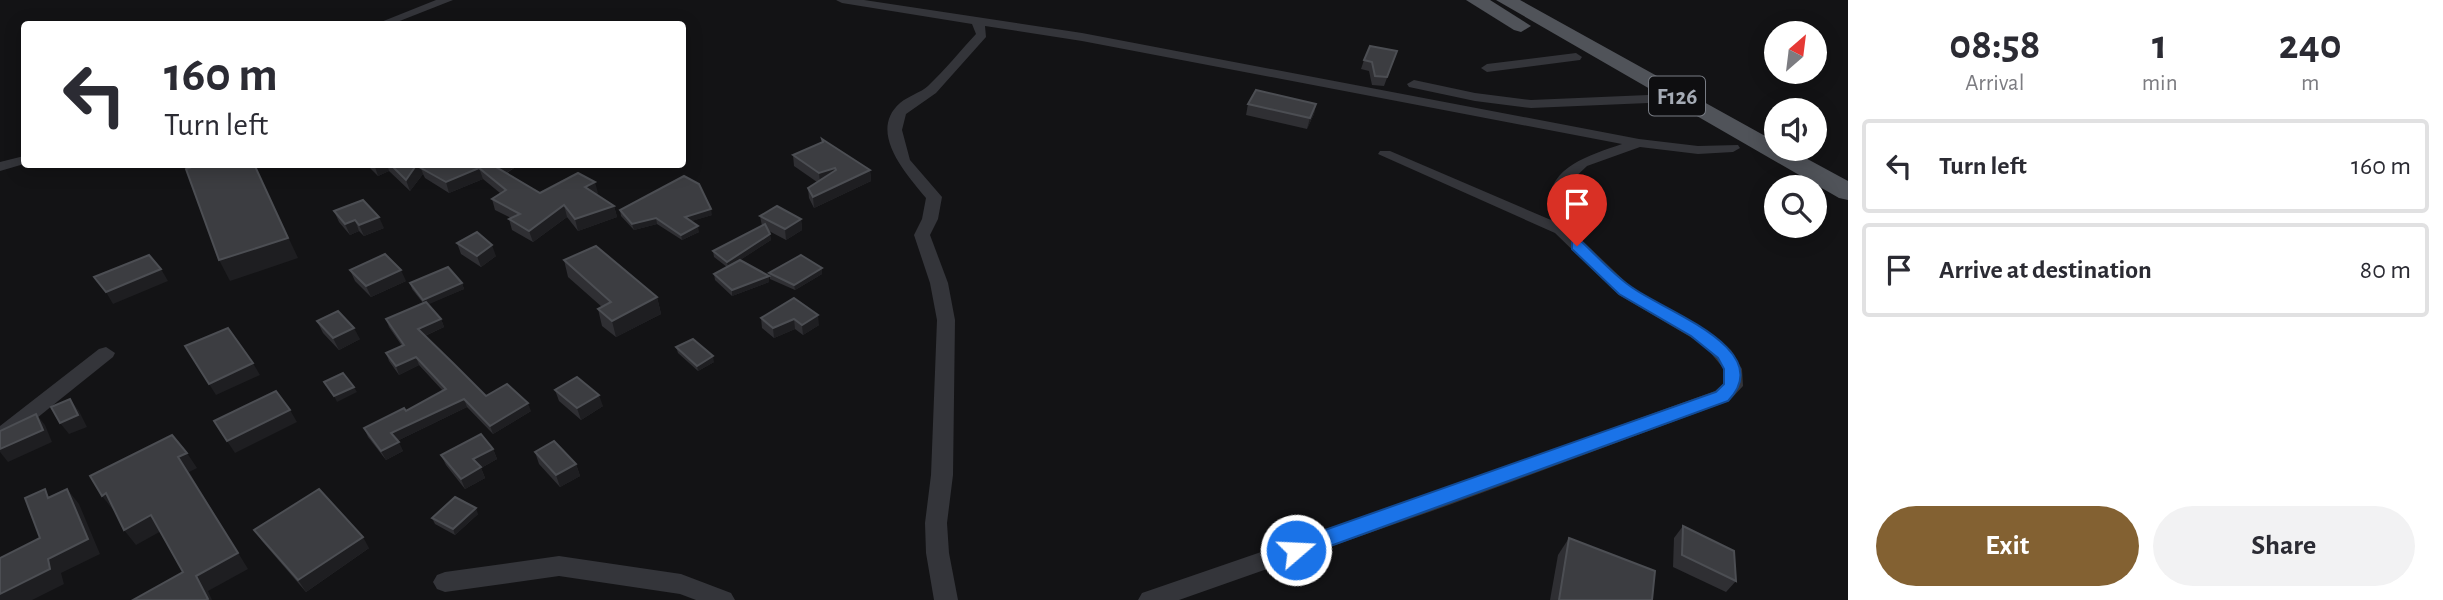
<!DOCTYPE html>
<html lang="en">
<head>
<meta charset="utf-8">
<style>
  body { margin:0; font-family:"Alegreya Sans",sans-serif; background:#f2f2f3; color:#2b2b33; height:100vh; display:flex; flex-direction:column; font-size:26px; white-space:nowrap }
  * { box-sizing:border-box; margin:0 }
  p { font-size:23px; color:#7c7c81 }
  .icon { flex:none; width:38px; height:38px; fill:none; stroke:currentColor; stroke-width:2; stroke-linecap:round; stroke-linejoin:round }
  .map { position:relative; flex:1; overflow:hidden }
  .sheet { display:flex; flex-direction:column; background:#fff; width:595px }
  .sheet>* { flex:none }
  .top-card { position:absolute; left:21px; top:21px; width:665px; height:147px; border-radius:7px; box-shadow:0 4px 18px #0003; background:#fff; color:#2b2b33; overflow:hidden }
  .needle { width:46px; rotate:28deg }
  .controls { position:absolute; left:1764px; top:21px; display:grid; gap:14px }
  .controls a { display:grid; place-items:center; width:63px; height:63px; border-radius:50%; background:#fff; box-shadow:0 4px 18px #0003; font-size:35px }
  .pin { position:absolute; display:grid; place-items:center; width:60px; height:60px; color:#fff; margin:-72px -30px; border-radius:50% 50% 50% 0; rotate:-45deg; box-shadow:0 0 7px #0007 }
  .pin .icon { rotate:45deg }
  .me { position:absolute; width:77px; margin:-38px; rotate:71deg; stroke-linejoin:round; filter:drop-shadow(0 0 5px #0008) }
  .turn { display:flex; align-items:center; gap:24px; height:147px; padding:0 28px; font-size:32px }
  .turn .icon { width:91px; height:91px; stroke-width:2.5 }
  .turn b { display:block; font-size:49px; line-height:60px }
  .eta { display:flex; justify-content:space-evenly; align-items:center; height:119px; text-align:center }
  .eta b { font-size:42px; font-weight:600; line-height:49px }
  .primary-button { display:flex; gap:14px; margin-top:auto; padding:14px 28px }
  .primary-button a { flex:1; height:80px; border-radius:42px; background:#836132; color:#fff; font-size:28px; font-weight:600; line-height:80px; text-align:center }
  .primary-button a+a { background:#f2f2f3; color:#2b2b33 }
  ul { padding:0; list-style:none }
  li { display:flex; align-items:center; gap:21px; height:94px; margin:0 14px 10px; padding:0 14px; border:4px solid #e1e1e2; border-radius:7px }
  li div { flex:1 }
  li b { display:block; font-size:26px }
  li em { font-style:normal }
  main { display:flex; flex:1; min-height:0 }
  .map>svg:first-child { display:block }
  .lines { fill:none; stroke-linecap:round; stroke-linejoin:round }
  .street { fill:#34353a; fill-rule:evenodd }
  .primary { fill:#505359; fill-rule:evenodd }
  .wall { fill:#2f2f33 }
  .shaded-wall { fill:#1e1e21 }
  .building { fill:#3c3d41; stroke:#4c4e53; stroke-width:2 }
  .route { fill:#1a73e8; stroke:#114b97; stroke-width:2 }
  .labels { text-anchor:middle; stroke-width:7; stroke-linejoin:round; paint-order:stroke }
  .shield { fill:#0e0e10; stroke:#787c84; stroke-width:2 }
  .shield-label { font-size:23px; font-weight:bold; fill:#a5abb5 }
</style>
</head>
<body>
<main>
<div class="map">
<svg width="1848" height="600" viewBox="0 0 1848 600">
  <rect width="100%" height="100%" fill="#131315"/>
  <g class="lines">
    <g class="street">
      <polygon points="436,0 453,0 392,24 376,24"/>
      <path d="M836,0H864L1082,33L1639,139L1698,146L1738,145L1740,148L1733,152L1698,154L1640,147L1587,166L1568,184L1563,205L1569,228L1631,287L1716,337L1731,350L1742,369L1743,386L1729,401L1449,505L1179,600H1138L1142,593L1433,493L1715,391L1723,384L1724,369L1704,345L1619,295L1555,233L1378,154L1380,151H1390L1551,220C1539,169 1585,157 1622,144L1082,41L985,26L986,37L936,93L906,114L902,130L910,160L942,197L938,219L930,235L948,283L955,320L953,475L947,523L949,553L958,600H934L926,553L925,523L931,475L937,320L930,283L914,235L922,219L926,198C907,175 867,132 900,103C908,96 920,93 928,86C945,70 960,51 976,34L972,24L842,3Z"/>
      <polygon points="1576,53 1582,57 1580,60 1487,72 1481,68 1487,64"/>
      <polygon points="1414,80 1475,93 1531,100 1648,95 1655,99 1648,103 1531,108 1475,101 1409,87 1407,84"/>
      <polygon points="24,156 24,164 0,171 0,162"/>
      <polygon points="106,347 115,353 113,357 7,442 0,445 0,426 99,349"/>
      <polygon points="559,556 681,574 731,593 735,600 696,600 680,594 559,576 445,592 437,589 433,582 437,575 445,572"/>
    </g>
    <g class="primary">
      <polygon points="1466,0 1490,0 1531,26 1521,32 1514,30"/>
      <polygon points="1496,0 1520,0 1776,142 1776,149 1789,149 1848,181 1848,200 1839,198"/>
    </g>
  </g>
  <g class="wall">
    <polygon points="1397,51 1384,86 1372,85 1369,71 1361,69 1364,60"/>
    <polygon points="1248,104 1316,104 1314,114 1307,129 1246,115"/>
    <polygon points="822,139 870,170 871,181 814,208 809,198 808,188 817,182 794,166 793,155 822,142"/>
    <polygon points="366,164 423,164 423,166 428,164 520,164 507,173 540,193 598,193 596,194 614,206 617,217 578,231 567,217 533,242 512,230 509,219 511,218 495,210 492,199 500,193 483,179 449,193 425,178 423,174 410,191 389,171 378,176"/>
    <polygon points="620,210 712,215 691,221 699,232 682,240 657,224 634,230 621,216"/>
    <polygon points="334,211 384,228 364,236 359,231 350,235 339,222"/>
    <polygon points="760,216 801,219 802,230 786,240 769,231 771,240 737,262 769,276 769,282 732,296 715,280 714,274 727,267 714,257 713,251 762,226"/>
    <polygon points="457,243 496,256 481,267 461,254"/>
    <polygon points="564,260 657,297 661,314 616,337 602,326 598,309 602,307 568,277"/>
    <polygon points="350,270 406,281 371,297 355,281"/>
    <polygon points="769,273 822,274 795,290 770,279"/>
    <polygon points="410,283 462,283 464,289 428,304 441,319 444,327 425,336 486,396 531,411 493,434 467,407 397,441 403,451 386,460 368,437 364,428 406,411 443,391 419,365 399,375 389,361 386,353 402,346 389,327 386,319 423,303 412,289"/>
    <polygon points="794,298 819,325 803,335 795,329 774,338 762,328 761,318"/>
    <polygon points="317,321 360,339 339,350 323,333"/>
    <polygon points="676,347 714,362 698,371 678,353"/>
    <polygon points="555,390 603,406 581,420 559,401"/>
    <polygon points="493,449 497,459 481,468 485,478 465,489 446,465 441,455"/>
    <polygon points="535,452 576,464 580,476 560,487 539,464"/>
    <polygon points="478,514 455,535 435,524 432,518"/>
    <polygon points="1683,526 1736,581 1726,592 1673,567 1674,538"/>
    <polygon points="254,530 369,548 306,592 262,541"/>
    <polygon points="1569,538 1652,600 1550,600 1558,555"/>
  </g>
  <g class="shaded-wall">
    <polygon points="1316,104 1314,114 1307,129 1310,118"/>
    <polygon points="254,164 298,258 230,281 219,260"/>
    <polygon points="374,164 387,164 389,171 378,176"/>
    <polygon points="417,164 423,164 425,170 421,168 423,174 410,191 406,180"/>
    <polygon points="499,164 520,164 499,177 496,167"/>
    <polygon points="479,168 483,179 449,193 446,182"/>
    <polygon points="835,168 836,179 820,183 819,173"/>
    <polygon points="870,170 871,181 814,208 813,197"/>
    <polygon points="595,182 598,193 588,198 585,187"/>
    <polygon points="564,205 567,217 533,242 529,231"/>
    <polygon points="614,206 617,217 578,231 575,219"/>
    <polygon points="711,209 712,215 686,223 685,217"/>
    <polygon points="379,217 384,228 364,236 359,225"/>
    <polygon points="656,218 657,224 634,230 632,224"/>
    <polygon points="801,219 802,230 786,240 785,229"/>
    <polygon points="355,220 359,231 350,235 345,224"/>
    <polygon points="698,226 699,232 682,240 681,235"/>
    <polygon points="770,234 771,240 728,268 727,262"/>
    <polygon points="492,245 496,256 481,267 477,256"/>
    <polygon points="822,268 822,274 795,290 794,285"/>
    <polygon points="161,269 168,281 113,304 106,292"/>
    <polygon points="401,270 406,281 371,297 366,286"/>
    <polygon points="769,276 769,282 732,296 732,290"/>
    <polygon points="462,283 464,289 425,306 423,300"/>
    <polygon points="657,297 661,314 616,337 612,321"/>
    <polygon points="818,315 819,325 803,335 802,325"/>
    <polygon points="441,319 444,327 422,337 418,329"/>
    <polygon points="794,319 795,329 774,338 773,328"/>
    <polygon points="354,328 360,339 339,350 333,338"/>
    <polygon points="713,356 714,362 698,371 697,366"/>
    <polygon points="416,357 419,365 399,375 396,366"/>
    <polygon points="253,363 260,375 216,395 209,384"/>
    <polygon points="354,387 357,392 337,402 334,396"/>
    <polygon points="599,395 603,406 581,420 577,408"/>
    <polygon points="70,399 79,411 87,427 69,434 60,423"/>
    <polygon points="464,399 467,407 395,442 391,433"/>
    <polygon points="528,403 531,411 493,434 490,426"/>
    <polygon points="290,410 297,422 235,453 227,441"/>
    <polygon points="36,414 45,425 52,442 8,462 0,452 0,449"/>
    <polygon points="399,442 403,451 386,460 381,451"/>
    <polygon points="493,449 497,459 481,468 485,478 465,489 461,479 473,459"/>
    <polygon points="187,453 197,468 189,472 248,569 208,591 212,600 206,600 196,576 178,457"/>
    <polygon points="576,464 580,476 560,487 556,475"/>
    <polygon points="67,489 79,504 100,554 61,573 64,584 32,600 0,600 0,594 48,559"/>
    <polygon points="106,493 118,509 114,511 102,496"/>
    <polygon points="476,508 478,514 455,535 453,529"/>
    <polygon points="151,515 163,530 136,545 124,530"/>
    <polygon points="363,537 369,548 306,592 298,580"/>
  </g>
  <g class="building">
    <polygon points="1370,46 1397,51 1387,77 1375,76 1372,62 1364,60"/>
    <polygon points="1256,90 1316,104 1310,118 1248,104"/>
    <polygon points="822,139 870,170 813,197 808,188 836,170 835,168 819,173 793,155 823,142"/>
    <polygon points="200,164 254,164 288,238 219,260 186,169"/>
    <polygon points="390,164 417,164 406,180"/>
    <polygon points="428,164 499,164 496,167 540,193 578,173 595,182 585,187 614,206 575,219 564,205 529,231 509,219 520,214 492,199 506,190 479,168 446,182 421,168"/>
    <polygon points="684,176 699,184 711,209 685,217 698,226 681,235 656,218 632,224 620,210"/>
    <polygon points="363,200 379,217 359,225 355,220 345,224 334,211"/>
    <polygon points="777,206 801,219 785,229 760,216"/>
    <polygon points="765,224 770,234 727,262 713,251"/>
    <polygon points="477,232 492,245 477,256 457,243"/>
    <polygon points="596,246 657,297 612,321 598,309 611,302 564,260"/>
    <polygon points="385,254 401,270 366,286 350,270"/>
    <polygon points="149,255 161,269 106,292 94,277"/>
    <polygon points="801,255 822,268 794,285 769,273"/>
    <polygon points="740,260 769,276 732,290 714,274"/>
    <polygon points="448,267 462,283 423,300 410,283"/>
    <polygon points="794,298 818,315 802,325 794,319 773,328 761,318"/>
    <polygon points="426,302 441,319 418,329 454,364 486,396 507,384 528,403 490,426 464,399 391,433 399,442 381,451 364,428 404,408 406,411 446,389 416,357 396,366 386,353 404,345 386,319"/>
    <polygon points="338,311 354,328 333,338 317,321"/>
    <polygon points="228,328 253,363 209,384 185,346"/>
    <polygon points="693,339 713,356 697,366 676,347"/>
    <polygon points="343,373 354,387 334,396 324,382"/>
    <polygon points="577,377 599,395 577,408 555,390"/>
    <polygon points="276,391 290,410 227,441 214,421"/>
    <polygon points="70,399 78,415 60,423 51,407"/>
    <polygon points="36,414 43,430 0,449 0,431"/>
    <polygon points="481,434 493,449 473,459 481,467 461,479 441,455"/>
    <polygon points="172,435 187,453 178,457 238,553 196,576 208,599 206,600 133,600 183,572 151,515 124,530 106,493 102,496 90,476"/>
    <polygon points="554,441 576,464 556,475 535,452"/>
    <polygon points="45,489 48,498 67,489 88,539 48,559 50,569 0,594 0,558 40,538 25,498"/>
    <polygon points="319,489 363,537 298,580 254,530"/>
    <polygon points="455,497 476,508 453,529 432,518"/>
    <polygon points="1683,526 1734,551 1736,581 1682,555"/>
    <polygon points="1569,538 1655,571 1652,600 1559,600"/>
  </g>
  <path class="route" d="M1577,241L1582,242C1598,257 1613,274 1630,286C1661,310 1779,349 1728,401L1303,556L1296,558L1288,556L1285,550L1288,543L1716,392L1724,384V369L1718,358L1691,336L1619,294L1572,249V242Z"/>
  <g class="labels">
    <rect class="shield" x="1649" y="76.5" width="56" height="39" rx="5"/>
    <g class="shield-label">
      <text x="1677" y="104">F126</text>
    </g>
  </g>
</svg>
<div class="controls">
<a><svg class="needle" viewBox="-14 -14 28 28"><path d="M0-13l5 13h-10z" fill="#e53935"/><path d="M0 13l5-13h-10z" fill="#7c7c81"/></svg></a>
<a><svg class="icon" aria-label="sound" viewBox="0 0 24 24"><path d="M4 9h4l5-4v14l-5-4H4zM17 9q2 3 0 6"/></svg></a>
<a><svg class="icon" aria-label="search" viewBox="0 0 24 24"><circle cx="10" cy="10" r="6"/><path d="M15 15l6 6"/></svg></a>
</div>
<div class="pin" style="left:1577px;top:246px;background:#d93025"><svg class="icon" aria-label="arrive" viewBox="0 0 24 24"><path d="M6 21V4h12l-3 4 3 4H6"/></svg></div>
<svg class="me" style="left:1296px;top:550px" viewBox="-20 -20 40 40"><circle r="17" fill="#1a73e8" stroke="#fff" stroke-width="3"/><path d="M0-11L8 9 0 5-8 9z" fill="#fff"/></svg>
<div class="top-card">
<div class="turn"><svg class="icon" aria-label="left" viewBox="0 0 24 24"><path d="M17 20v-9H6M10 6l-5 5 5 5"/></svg><div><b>160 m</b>Turn left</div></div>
</div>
</div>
<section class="sheet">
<div class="eta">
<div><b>08:58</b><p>Arrival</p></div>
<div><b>1</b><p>min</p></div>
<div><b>240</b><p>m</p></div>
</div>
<ul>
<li><svg class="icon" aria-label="left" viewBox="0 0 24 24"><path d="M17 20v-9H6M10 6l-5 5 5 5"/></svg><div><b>Turn left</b></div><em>160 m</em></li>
<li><svg class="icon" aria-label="arrive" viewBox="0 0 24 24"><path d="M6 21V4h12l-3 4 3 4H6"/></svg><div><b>Arrive at destination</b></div><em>80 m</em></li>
</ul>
<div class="primary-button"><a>Exit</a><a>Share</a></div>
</section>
</main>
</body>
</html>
